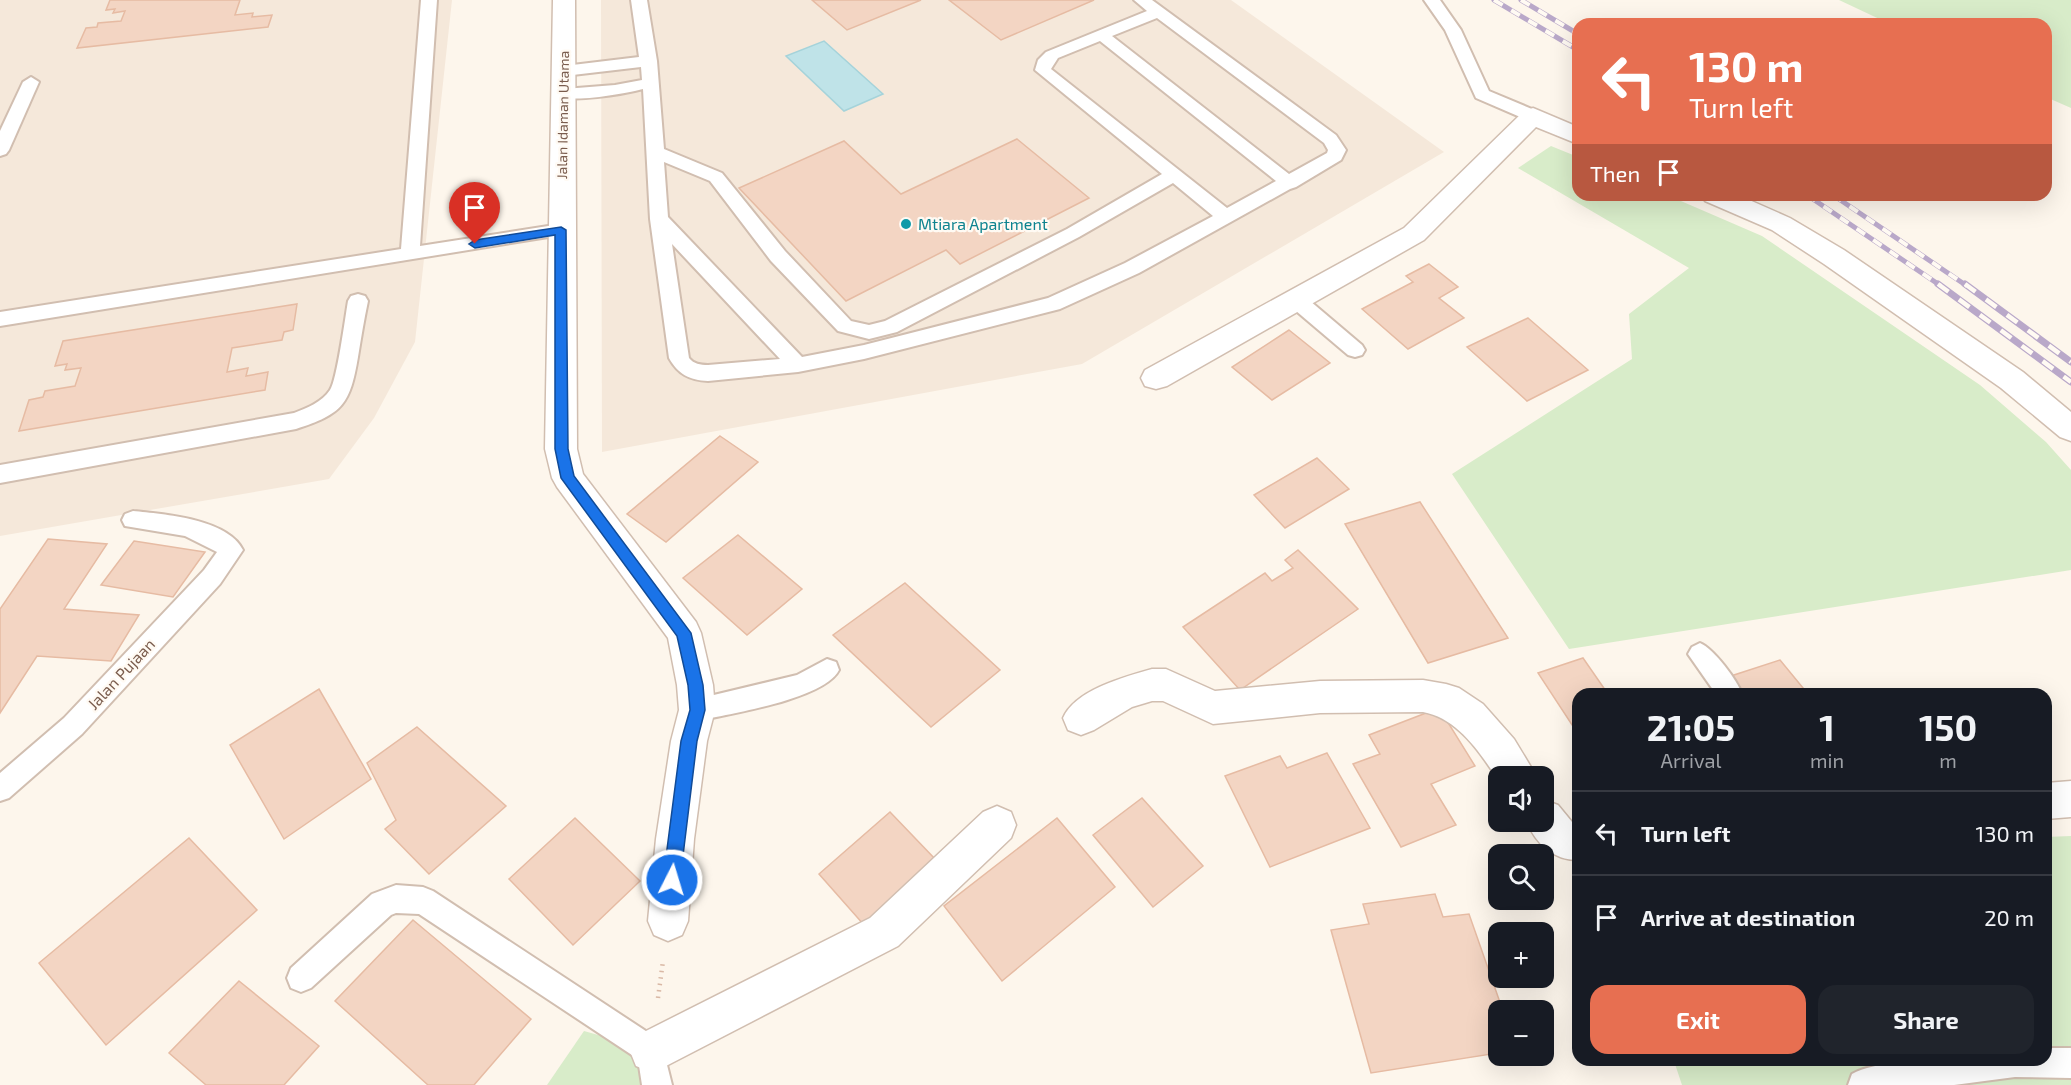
<!DOCTYPE html>
<html lang="en">
<head>
<meta charset="utf-8">
<style>
  body { margin:0; font-family:"Exo 2",sans-serif; background:#20242c; color:#f1f3f6; height:100vh; display:flex; flex-direction:column; font-size:22px; white-space:nowrap }
  * { box-sizing:border-box; margin:0 }
  p { font-size:20px; color:#9ea1a6 }
  .icon { flex:none; width:33px; height:33px; fill:none; stroke:currentColor; stroke-width:2; stroke-linecap:round; stroke-linejoin:round }
  .map { position:relative; flex:1; overflow:hidden }
  .panel { position:absolute; left:1572px; top:688px; width:480px; height:378px; display:flex; flex-direction:column; background:#171b24; border-radius:18px; box-shadow:0 6px 24px #0002 }
  .panel>* { flex:none }
  .banner { position:absolute; left:1572px; top:18px; width:480px; height:183px; border-radius:18px; box-shadow:0 6px 24px #0002; background:#e76f51; color:#fff; overflow:hidden }
  .tools { position:absolute; left:1488px; top:766px; display:grid; gap:12px }
  .tools a { display:grid; place-items:center; width:66px; height:66px; border-radius:12px; background:#171b24; box-shadow:0 6px 24px #0002; font-size:30px }
  .pin { position:absolute; display:grid; place-items:center; width:51px; height:51px; color:#fff; margin:-62px -26px; border-radius:50% 50% 50% 0; rotate:-45deg; box-shadow:0 0 6px #0007 }
  .pin .icon { rotate:45deg }
  .me { position:absolute; width:66px; margin:-33px; rotate:5deg; stroke-linejoin:round; filter:drop-shadow(0 0 4px #0008) }
  .turn { display:flex; align-items:center; gap:21px; height:126px; padding:0 18px; font-size:27px }
  .turn .icon { width:78px; height:78px; stroke-width:2.5 }
  .turn b { display:block; font-size:42px; line-height:51px }
  .then { display:flex; align-items:center; height:57px; padding:0 18px; background:#0003; gap:12px; font-size:22px }
  .eta { display:flex; justify-content:space-evenly; align-items:center; height:102px; text-align:center }
  .eta b { font-size:36px; font-weight:700; line-height:42px }
  .cta { display:flex; gap:12px; margin-top:auto; padding:12px 18px }
  .cta a { flex:1; height:69px; border-radius:18px; background:#e76f51; color:#fff; font-size:24px; font-weight:700; line-height:69px; text-align:center }
  .cta a+a { background:#20242c; color:#f1f3f6 }
  ul { padding:0; list-style:none }
  li { display:flex; align-items:center; gap:18px; height:84px; padding:0 18px; border-top:2px solid #363941 }
  li div { flex:1 }
  li b { display:block; font-size:22px }
  li em { font-style:normal }
  .map>svg:first-child { display:block }
  .residential { fill:#f5e8da }
  .green { fill:#d8ecc9 }
  .water { fill:#bfe3e8; stroke:#a5d3da; stroke-width:1.5 }
  .building { fill:#f3d5c3; stroke:#e6bba3; stroke-width:1.5 }
  .lines { fill:none; stroke-linecap:round; stroke-linejoin:round }
  .service-casing { stroke:#d1beb0; stroke-width:4 }
  .minor-casing { stroke:#d1beb0; stroke-width:3 }
  .path { stroke:#d9b8a5; stroke-width:4.5; stroke-dasharray:1.5 5; stroke-linecap:butt }
  .service { fill:#fff; fill-rule:evenodd }
  .minor { fill:#fff; fill-rule:evenodd }
  .rail-far1-casing { stroke:#b9a8c9; stroke-width:5 }
  .rail-casing { stroke:#b9a8c9; stroke-width:7 }
  .rail-far1 { stroke:#fffaf3; stroke-width:4; stroke-dasharray:10; stroke-linecap:butt }
  .rail { stroke:#fffaf3; stroke-width:4.5; stroke-dasharray:13; stroke-linecap:butt }
  .route { fill:#1a73e8; stroke:#114b97; stroke-width:1.5 }
  .culture-dot { fill:#0f9aa8; stroke:#fffaf3; stroke-width:2 }
  .labels { text-anchor:middle; stroke-width:4.5; stroke-linejoin:round; paint-order:stroke }
  .far-street-label { font-size:14px; fill:#7a5c4d; stroke:#fffaf3 }
  .culture-label { font-size:16px; fill:#0d838f; stroke:#fffaf3; text-anchor:start }
  .street-label { font-size:16px; fill:#7a5c4d; stroke:#fffaf3 }
</style>
</head>
<body>
<div class="map">
<svg width="2071" height="1085" viewBox="0 0 2071 1085">
  <rect width="100%" height="100%" fill="#fdf6ec"/>
  <g class="residential">
    <polygon points="0,0 452,0 415,342 374,418 329,479 0,536"/>
    <polygon points="601,0 1231,0 1444,152 1082,364 602,452"/>
  </g>
  <g class="green">
    <polygon points="1839,0 2071,0 2071,108 2046,97 2046,24 1890,24"/>
    <polygon points="1551,146 1578,157 1578,195 1667,195 1762,236 1980,385 2046,442 2071,470 2071,570 1569,649 1452,474 1632,359 1629,314 1689,268 1518,168"/>
    <polygon points="2071,836 2071,1085 1682,1085 1674,1061 2046,1060 2046,837"/>
    <polygon points="584,1031 623,1042 649,1085 547,1085"/>
  </g>
  <polygon class="water" points="824,41 883,94 844,111 786,56"/>
  <g class="building">
    <polygon points="110,0 240,0 235,15 253,13 252,17 272,15 268,27 77,48 86,28 97,27 98,23 121,21 125,11 113,13 115,9 106,10"/>
    <polygon points="812,0 921,0 847,30"/>
    <polygon points="949,0 1094,0 1001,40"/>
    <polygon points="1017,139 1089,198 960,264 946,250 846,301 739,188 844,141 901,194"/>
    <polygon points="1429,264 1458,287 1439,298 1464,318 1408,349 1362,309 1413,282 1406,276"/>
    <polygon points="297,304 293,330 284,332 282,340 232,348 227,372 248,368 246,376 268,372 265,390 19,431 29,400 43,397 45,391 75,386 81,368 65,370 67,364 55,366 63,341"/>
    <polygon points="1528,318 1588,370 1527,401 1467,347"/>
    <polygon points="1289,330 1330,363 1272,400 1232,367"/>
    <polygon points="720,436 758,462 666,542 627,514"/>
    <polygon points="1317,458 1349,489 1285,528 1254,495"/>
    <polygon points="1420,502 1508,638 1428,663 1345,524"/>
    <polygon points="738,535 802,589 747,635 683,578"/>
    <polygon points="48,539 107,544 64,609 139,615 111,661 37,656 0,713 0,609"/>
    <polygon points="134,541 205,552 173,597 101,585"/>
    <polygon points="1298,550 1358,609 1240,690 1183,627 1265,573 1272,581 1293,568 1285,560"/>
    <polygon points="905,583 1000,670 931,727 833,635"/>
    <polygon points="1583,658 1608,694 1578,694 1578,734 1538,673"/>
    <polygon points="1780,660 1808,694 1745,694 1731,676"/>
    <polygon points="319,689 371,779 284,839 230,745"/>
    <polygon points="1439,708 1475,766 1431,784 1456,825 1401,847 1353,764 1380,754 1369,735"/>
    <polygon points="417,727 506,806 429,874 385,829 396,820 367,763"/>
    <polygon points="1327,753 1370,828 1270,867 1225,776 1280,756 1287,768"/>
    <polygon points="1142,798 1203,866 1153,907 1093,835"/>
    <polygon points="890,812 936,860 864,925 819,874"/>
    <polygon points="575,818 640,881 573,945 509,879"/>
    <polygon points="1057,818 1115,887 1002,981 944,906"/>
    <polygon points="189,838 257,910 106,1045 39,963"/>
    <polygon points="1435,894 1443,917 1469,914 1503,1011 1498,1011 1498,1030 1494,1030 1498,1053 1371,1073 1331,930 1369,924 1363,904"/>
    <polygon points="413,920 531,1019 474,1085 428,1085 335,1001"/>
    <polygon points="239,981 319,1046 284,1085 206,1085 169,1053"/>
  </g>
  <g class="lines">
    <defs>
      <g id="service">
        <polygon points="421,0 437,0 420,246 561,224 567,226 570,230 567,234 0,326 0,312 401,249"/>
        <path d="M631,0H647L657,61L664,149L722,173L785,251L851,321L869,325L885,321L1067,229L1162,174L1035,70L1038,60L1046,52L1147,11L1134,0H1152L1336,135L1346,150L1341,160L1296,187L1290,189L1139,273L1060,309L864,359L798,372L708,381C689,380 678,374 669,358L650,219L643,89C628,93 565,105 556,94L564,89L615,85L642,80L641,67L564,76L556,71L564,66L639,57ZM1157,18L1324,143L1328,150L1327,153L1289,174L1112,36ZM1100,41L1276,181L1227,208L1051,69L1058,58ZM664,162L710,181L771,261L838,331L869,339L897,332L1079,237L1173,183L1213,216L1125,263L1048,298L864,345L802,357L668,217ZM672,244L780,359L708,365C700,365 694,364 689,358Z"/>
        <polygon points="1424,0 1440,0 1461,30 1489,91 1539,112 1541,116 1539,120 1527,120 1476,98 1445,30"/>
        <polygon points="31,77 39,82 9,150 6,154 0,156 0,131 23,82"/>
        <polygon points="1296,293 1303,295 1362,345 1365,350 1362,355 1355,357 1348,355 1289,305 1286,300 1289,295"/>
        <path d="M358,294L365,296L368,301C364,320 361,338 358,357C350,404 343,414 296,429L0,483V465L294,413C307,408 322,402 330,390C337,380 345,318 348,301L351,296Z"/>
        <path d="M133,511C164,514 228,519 243,550L220,584L82,734L9,798L0,801V773L64,718L204,570L217,552L185,536L125,526L122,520L125,514Z"/>
        <path d="M1700,643C1714,649 1737,680 1742,694H1716L1688,654L1692,647Z"/>
        <path d="M827,659L836,662L839,670C825,699 729,714 697,721L688,718L685,710L688,702L697,699L797,675Z"/>
        <polygon points="396,885 423,887 433,891 661,1041 672,1085 642,1085 638,1059 419,914 396,913 391,915 311,988 301,992 291,988 287,978 291,968 372,894"/>
        <path d="M2046,1048H2071V1078L2015,1077L1954,1085H1848L1852,1074C1889,1053 2000,1060 2046,1060Z"/>
      </g>
      <g id="minor">
        <polygon points="553,0 575,0 577,449 583,474 696,622 701,633 713,685 715,710 707,741 694,839 688,921 682,935 668,941 654,935 648,921 656,839 671,741 679,710 677,685 668,638 557,487 552,478 545,449"/>
        <polygon points="1533,108 1578,127 1578,144 1536,127 1424,240 1167,386 1156,389 1145,386 1141,378 1145,370 1404,228 1524,111"/>
        <polygon points="1701,195 1738,195 1790,218 1844,250 2023,372 2071,412 2071,441 2060,437 2001,388 1824,264 1772,230 1705,201"/>
        <path d="M1152,669H1166L1215,691L1320,681L1423,680L1446,684L1459,688L1483,704L1514,739L1537,777H1498V780C1480,752 1457,718 1423,712L1320,713L1213,724L1163,701H1152L1132,707L1094,730L1081,735L1068,730L1063,718C1075,690 1124,677 1152,669Z"/>
        <polygon points="2071,781 2071,817 2046,819 2046,783"/>
        <path d="M1544,800L1558,805L1572,822H1578V860C1553,860 1536,844 1527,822H1544Z"/>
        <polygon points="997,806 1011,812 1016,825 1011,838 898,946 666,1066 651,1072 636,1066 630,1051 636,1036 870,918 983,812"/>
      </g>
    </defs>
    <use href="#service" class="service-casing"/>
    <use href="#minor" class="minor-casing"/>
    <polyline class="path" points="658,998 663,961"/>
    <use href="#service" class="service"/>
    <use href="#minor" class="minor"/>
    <defs>
      <g id="rail-far1">
        <polyline points="1494,0 1578,50"/>
        <polyline points="1521,0 1578,34"/>
        <polyline points="1807,195 1941,286"/>
        <polyline points="1833,195 1967,286"/>
      </g>
      <g id="rail">
        <polyline points="1938,284 2071,382"/>
        <polyline points="1965,284 2071,362"/>
      </g>
    </defs>
    <use href="#rail-far1" class="rail-far1-casing"/>
    <use href="#rail" class="rail-casing"/>
    <use href="#rail-far1" class="rail-far1"/>
    <use href="#rail" class="rail"/>
  </g>
  <polygon class="route" points="561,227 566,230 568,449 574,476 691,633 703,685 705,710 697,741 680,880 677,886 672,888 666,886 663,880 681,741 690,710 688,685 677,636 561,478 555,449 555,235 475,248 469,244 475,240"/>
  <circle class="culture-dot" cx="906" cy="224" r="6"/>
  <g class="labels">
    <g class="far-street-label">
      <text transform="translate(563 115) rotate(-89)" y="5">Jalan Idaman Utama</text>
    </g>
    <g class="culture-label">
      <text x="918" y="230">Mtiara Apartment</text>
    </g>
    <g class="street-label">
      <text transform="translate(121 674) rotate(-47)" y="6">Jalan Pujaan</text>
    </g>
  </g>
</svg>
<div class="tools">
<a><svg class="icon" aria-label="sound" viewBox="0 0 24 24"><path d="M4 9h4l5-4v14l-5-4H4zM17 9q2 3 0 6"/></svg></a>
<a><svg class="icon" aria-label="search" viewBox="0 0 24 24"><circle cx="10" cy="10" r="6"/><path d="M15 15l6 6"/></svg></a>
<a>+</a>
<a>−</a>
</div>
<div class="pin" style="left:475px;top:244px;background:#d93025"><svg class="icon" aria-label="arrive" viewBox="0 0 24 24"><path d="M6 21V4h12l-3 4 3 4H6"/></svg></div>
<svg class="me" style="left:672px;top:880px" viewBox="-20 -20 40 40"><circle r="17" fill="#1a73e8" stroke="#fff" stroke-width="3"/><path d="M0-11L8 9 0 5-8 9z" fill="#fff"/></svg>
<div class="banner">
<div class="turn"><svg class="icon" aria-label="left" viewBox="0 0 24 24"><path d="M17 20v-9H6M10 6l-5 5 5 5"/></svg><div><b>130 m</b>Turn left</div></div>
<div class="then">Then<svg class="icon" aria-label="arrive" viewBox="0 0 24 24"><path d="M6 21V4h12l-3 4 3 4H6"/></svg></div>
</div>
<section class="panel">
<div class="eta">
<div><b>21:05</b><p>Arrival</p></div>
<div><b>1</b><p>min</p></div>
<div><b>150</b><p>m</p></div>
</div>
<ul>
<li><svg class="icon" aria-label="left" viewBox="0 0 24 24"><path d="M17 20v-9H6M10 6l-5 5 5 5"/></svg><div><b>Turn left</b></div><em>130 m</em></li>
<li><svg class="icon" aria-label="arrive" viewBox="0 0 24 24"><path d="M6 21V4h12l-3 4 3 4H6"/></svg><div><b>Arrive at destination</b></div><em>20 m</em></li>
</ul>
<div class="cta"><a>Exit</a><a>Share</a></div>
</section>
</div>
</body>
</html>
